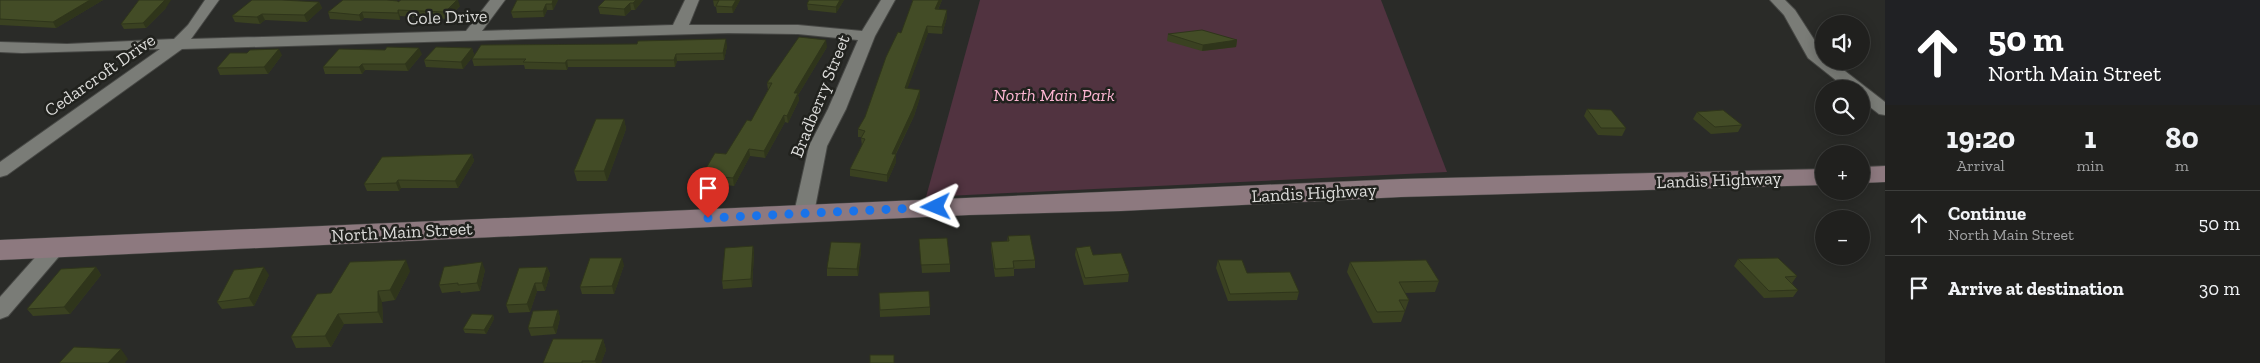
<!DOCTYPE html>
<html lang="en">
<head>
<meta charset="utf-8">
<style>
  body { margin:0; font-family:"Zilla Slab",serif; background:#2d2d2b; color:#f1f3f6; height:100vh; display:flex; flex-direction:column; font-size:19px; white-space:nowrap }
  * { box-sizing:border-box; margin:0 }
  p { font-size:16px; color:#a2a3a4 }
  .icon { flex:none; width:28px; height:28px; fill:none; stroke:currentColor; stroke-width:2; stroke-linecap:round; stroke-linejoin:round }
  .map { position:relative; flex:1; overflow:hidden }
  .panel { display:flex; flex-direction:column; background:#20201e; width:375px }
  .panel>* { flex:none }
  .guide { background:#202124; color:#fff; overflow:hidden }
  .buttons { position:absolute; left:1815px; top:15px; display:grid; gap:10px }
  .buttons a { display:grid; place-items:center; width:55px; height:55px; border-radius:50%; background:#20201e; box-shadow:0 2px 12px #0003,0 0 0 1px #3d3e3c; font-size:25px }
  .pin { position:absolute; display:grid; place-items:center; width:42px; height:42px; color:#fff; margin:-51px -21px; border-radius:50% 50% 50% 0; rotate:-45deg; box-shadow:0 0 5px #0007 }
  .pin .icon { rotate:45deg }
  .me { position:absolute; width:55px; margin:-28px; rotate:268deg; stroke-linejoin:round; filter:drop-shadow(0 0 4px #0008) }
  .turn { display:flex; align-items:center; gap:18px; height:105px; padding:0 20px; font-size:22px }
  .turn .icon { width:65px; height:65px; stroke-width:2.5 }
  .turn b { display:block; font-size:35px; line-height:42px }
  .eta { display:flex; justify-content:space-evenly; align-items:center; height:85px; text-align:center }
  .eta b { font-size:30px; font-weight:700; line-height:35px }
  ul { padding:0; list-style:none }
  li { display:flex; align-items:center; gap:15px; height:65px; padding:0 20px; border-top:1px solid #3d3e3c }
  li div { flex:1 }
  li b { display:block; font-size:19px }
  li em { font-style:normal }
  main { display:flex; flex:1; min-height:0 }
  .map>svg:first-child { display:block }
  .green { fill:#513340 }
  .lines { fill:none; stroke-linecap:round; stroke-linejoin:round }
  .street-casing { stroke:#474845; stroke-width:2 }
  .secondary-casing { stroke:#474845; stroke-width:1 }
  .street { fill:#7a7c77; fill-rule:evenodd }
  .secondary { fill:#8d797f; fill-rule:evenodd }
  .wall { fill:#3a4121 }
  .shaded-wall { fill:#2f351b }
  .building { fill:#434c26; stroke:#2f351b }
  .route { stroke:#1a73e8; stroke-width:9; stroke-dasharray:0 16.2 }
  .labels { text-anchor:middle; stroke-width:5; stroke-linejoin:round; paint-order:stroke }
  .street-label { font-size:18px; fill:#dbdbd9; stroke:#21221e }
  .park-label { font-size:18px; font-style:italic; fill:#fdb6d3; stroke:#21221e }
</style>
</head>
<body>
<main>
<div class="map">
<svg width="1885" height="363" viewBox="0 0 1885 363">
  <rect width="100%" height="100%" fill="#2a2b28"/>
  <polygon class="green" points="980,0 1381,0 1447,172 926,197"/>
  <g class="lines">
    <defs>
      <g id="street">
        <polygon points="205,0 219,0 191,39 466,31 490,0 505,0 482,31 673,25 685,0 699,0 689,25 798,25 862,31 881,0 895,0 875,36 846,109 827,146 814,213 811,217 804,219 797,217 794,213 809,146 828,109 858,40 798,34 728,33 182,49 7,175 0,177 0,162 160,49 22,53 0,52 0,42 67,44 174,39 188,25"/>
        <polygon points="1770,0 1785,0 1795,10 1824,55 1824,61 1832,61 1885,102 1885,115 1879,114 1861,100 1861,89 1847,89 1808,58 1784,15"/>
        <polygon points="55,241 62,243 65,248 62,253 8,316 0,319 0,297 48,243"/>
      </g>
      <g id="secondary">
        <polygon points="1885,166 1885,182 1861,183 1861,167"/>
        <polygon points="1824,169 1824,185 1401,197 1121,211 969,215 0,260 0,240 1401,179"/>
      </g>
    </defs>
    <use href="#street" class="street-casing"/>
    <use href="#secondary" class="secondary-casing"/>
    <use href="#street" class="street"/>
    <use href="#secondary" class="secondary"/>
  </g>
  <g class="wall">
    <polygon points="0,0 103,0 56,28 0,25"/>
    <polygon points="558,0 553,10 547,10 544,17 513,18 511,12"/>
    <polygon points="605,0 643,0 635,10 631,10 625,16 600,14 598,7"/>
    <polygon points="713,0 740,0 733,13 717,13 716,7 714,6"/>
    <polygon points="809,0 844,0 836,13 808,10 807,4"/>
    <polygon points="913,0 942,0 938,10 947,17 942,34 928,33 907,89 920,90 920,97 914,116 896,154 896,162 887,182 850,176 850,169 862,146 861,138 862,137 858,137 858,129 865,117 901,33"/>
    <polygon points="319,2 322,8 307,22 265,20 260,24 235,22 232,16"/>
    <polygon points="399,2 460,6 447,19 400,16 400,20 364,18 361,21 330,19 328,12"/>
    <polygon points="166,8 146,28 124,29 121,24"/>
    <polygon points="1168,34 1237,40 1236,47 1202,51 1167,41"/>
    <polygon points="727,46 724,60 677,61 675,67 568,67 567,70 525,69 524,65 474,66 472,59"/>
    <polygon points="827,47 798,95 799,100 788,123 785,122 765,158 750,156 734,186 703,182 702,175 726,154 751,121 768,90 767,83"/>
    <polygon points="472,48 474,55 463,69 426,67 424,60"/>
    <polygon points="422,54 408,71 365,70 362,74 325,74 323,67"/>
    <polygon points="282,55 268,74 220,75 217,68"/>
    <polygon points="1587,109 1626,128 1622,136 1598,135 1584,116"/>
    <polygon points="1697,112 1742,125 1738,132 1711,134 1693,119"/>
    <polygon points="624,119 626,129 607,181 577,181 574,171"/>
    <polygon points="472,154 474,161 458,188 401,188 399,191 367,191 364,184"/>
    <polygon points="1008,236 1035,260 1035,268 1014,269 1014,276 995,277 991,249 991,242 1007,241"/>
    <polygon points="919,239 950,264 950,272 922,273"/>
    <polygon points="861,243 861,251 858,276 827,276 827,268"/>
    <polygon points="753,246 754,253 752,287 723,289 722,281"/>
    <polygon points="1076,248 1093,255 1129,274 1128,282 1084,285 1075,255"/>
    <polygon points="1738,259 1797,276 1792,283 1798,290 1793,297 1764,298 1734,266"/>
    <polygon points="1218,260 1247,273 1299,292 1297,300 1228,301 1216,268"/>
    <polygon points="1350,262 1439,281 1435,292 1405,293 1409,300 1401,322 1373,323 1347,272"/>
    <polygon points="624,265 614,294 582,294 580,287"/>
    <polygon points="96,267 101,275 70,314 33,316 27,309"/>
    <polygon points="547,267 550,274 545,291 537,291 530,312 509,313 506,305"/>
    <polygon points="485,270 480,291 461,293 460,291 442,293 439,285"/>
    <polygon points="410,271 395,300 382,302 383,323 344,324 331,347 296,348 291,337 331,293"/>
    <polygon points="269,275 254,306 222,309 217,302"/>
    <polygon points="879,293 930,307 930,315 880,317"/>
    <polygon points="558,310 560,318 556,334 531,336 528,328"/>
    <polygon points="493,315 494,319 486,334 465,333 463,329"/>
    <polygon points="603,339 606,350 601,363 543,363"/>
  </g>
  <g class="shaded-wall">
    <polygon points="90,0 103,0 56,28 53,22"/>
    <polygon points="165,0 171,0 166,8 146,28 143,23"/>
    <polygon points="457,0 458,0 460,6 447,19 445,12"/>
    <polygon points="553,0 558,0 553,10 552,4"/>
    <polygon points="636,0 643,0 635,10 633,3"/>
    <polygon points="736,0 740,0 733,13 732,7"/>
    <polygon points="840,0 844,0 836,13 836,7"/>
    <polygon points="939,0 942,0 935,16 935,9"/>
    <polygon points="319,2 322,8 307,22 304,15"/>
    <polygon points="630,3 631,10 625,16 624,9"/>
    <polygon points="546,4 547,10 544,17 543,11"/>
    <polygon points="398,10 400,16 400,20 398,13"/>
    <polygon points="947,10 947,17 942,34 942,27"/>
    <polygon points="362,12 364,18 361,21 359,15"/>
    <polygon points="262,14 265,20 260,24 257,17"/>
    <polygon points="927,26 928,33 905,95 905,88"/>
    <polygon points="726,39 727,46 724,60 723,53"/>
    <polygon points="826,40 827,47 798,95 799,100 788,123 787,116 794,93"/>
    <polygon points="1237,40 1236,47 1202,51 1203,45"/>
    <polygon points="419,48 422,54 408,71 405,64"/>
    <polygon points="472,48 474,55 463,69 461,62"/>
    <polygon points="279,49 282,55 268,74 264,67"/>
    <polygon points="676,54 677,61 675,67 674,60"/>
    <polygon points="567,60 568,67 567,70 565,63"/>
    <polygon points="362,64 365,70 362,74 359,67"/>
    <polygon points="920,90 920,97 914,116 892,161 892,154"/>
    <polygon points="784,115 785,122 765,158 764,151"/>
    <polygon points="624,119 626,129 607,181 604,171"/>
    <polygon points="749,149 750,156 734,186 733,178"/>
    <polygon points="472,154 474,161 458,188 455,181"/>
    <polygon points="896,154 896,162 887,182 887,175"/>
    <polygon points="398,180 401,188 399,191 396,183"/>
    <polygon points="861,243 861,251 858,276 857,269"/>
    <polygon points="753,246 754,253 752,287 751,279"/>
    <polygon points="622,258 624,265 614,294 612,286"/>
    <polygon points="406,260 410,271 395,300 390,290"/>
    <polygon points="482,262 485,270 480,291 477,283"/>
    <polygon points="96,267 101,275 70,314 64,307"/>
    <polygon points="264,267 269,275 254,306 249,298"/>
    <polygon points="547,267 550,274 545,291 542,283"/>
    <polygon points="535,283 537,291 530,312 527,304"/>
    <polygon points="378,291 382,302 383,323 378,312"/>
    <polygon points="558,310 560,318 556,334 553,327"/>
    <polygon points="338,314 344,324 331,347 325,336"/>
    <polygon points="493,315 494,319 486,334 484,330"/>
    <polygon points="603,339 606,350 601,363 596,363 595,361"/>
    <polygon points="121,349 128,359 125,363 108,363"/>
  </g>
  <g class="building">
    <polygon points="0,0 90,0 53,22 0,19"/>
    <polygon points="139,0 165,0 143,23 121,24"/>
    <polygon points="252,0 282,0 319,2 304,15 262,14 257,17 232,16"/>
    <polygon points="343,0 387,0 398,1 398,2 401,0 457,0 445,12 398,10 398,13 362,12 359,15 328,12"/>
    <polygon points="517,0 553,0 552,4 546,4 543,11 511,12"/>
    <polygon points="605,0 636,0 633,3 630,3 624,9 598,7"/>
    <polygon points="713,0 736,0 732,7 716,6 719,0"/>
    <polygon points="809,0 840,0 836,7 807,4"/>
    <polygon points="913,0 939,0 935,9 947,10 942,27 927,26 905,88 920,90 913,109 892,154 896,154 887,175 850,169 865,139 861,138 865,131 858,129 865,117 886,57 898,32 901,33"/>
    <polygon points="1202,30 1237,40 1203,45 1168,34"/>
    <polygon points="799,37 826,40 794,93 798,93 787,116 784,115 764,151 749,149 733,178 702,175 715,153 726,154 747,120 751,121 772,83 767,83"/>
    <polygon points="726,39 723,53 676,54 674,60 567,60 565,63 523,62 526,59 472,59 481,45 637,44 638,41"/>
    <polygon points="387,47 419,48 405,64 362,64 359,67 323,67 339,49 385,50"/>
    <polygon points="436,47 472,48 461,62 424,60"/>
    <polygon points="279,49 264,67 217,68 230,53 247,53 250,50"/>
    <polygon points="1587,109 1611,110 1626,128 1601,128"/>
    <polygon points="1723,110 1742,125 1715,127 1697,112"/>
    <polygon points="596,119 624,119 604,171 574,171"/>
    <polygon points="472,154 455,181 398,180 396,183 364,184 382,157"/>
    <polygon points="1030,235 1035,260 1013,261 1014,268 995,269 991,242 1009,241 1008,236"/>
    <polygon points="947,238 950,264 921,265 919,239"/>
    <polygon points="831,242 861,243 857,269 827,268"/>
    <polygon points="753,246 751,279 722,281 725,248"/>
    <polygon points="1090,246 1093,255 1121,253 1129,274 1085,278 1076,248"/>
    <polygon points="590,258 622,258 612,286 580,287"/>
    <polygon points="1778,258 1797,276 1785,277 1798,290 1769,291 1738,259"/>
    <polygon points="406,260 390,290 378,291 378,312 338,314 325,336 291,337 317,294 331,293 350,262"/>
    <polygon points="1218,260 1242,260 1247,273 1290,272 1299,292 1230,294"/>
    <polygon points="1426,260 1439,281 1399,282 1409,300 1399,300 1405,311 1377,312 1350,262"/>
    <polygon points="482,262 477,283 458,285 458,283 439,285 444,267"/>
    <polygon points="96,267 64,307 27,309 61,269"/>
    <polygon points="264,267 249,298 217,302 234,270"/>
    <polygon points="547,267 542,283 535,283 527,304 506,305 519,268"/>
    <polygon points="929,291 930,307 880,310 879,293"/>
    <polygon points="558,310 553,327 528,328 533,311"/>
    <polygon points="472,314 493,315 484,330 463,329"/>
    <polygon points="553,339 603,339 595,361 582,361 582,363 543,363"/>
    <polygon points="74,347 121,349 108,363 59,363"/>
    <rect x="870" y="355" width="24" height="8"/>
  </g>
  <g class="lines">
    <polyline class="route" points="708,218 936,207"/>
  </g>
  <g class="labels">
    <g class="street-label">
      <text transform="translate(447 17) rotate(-2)" y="6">Cole Drive</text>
      <text transform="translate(100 75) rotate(-35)" y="6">Cedarcroft Drive</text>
      <text transform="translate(820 96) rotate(-68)" y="6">Bradberry Street</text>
      <text transform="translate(1719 180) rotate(-2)" y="6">Landis Highway</text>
      <text transform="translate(1314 193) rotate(-3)" y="6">Landis Highway</text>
      <text transform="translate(402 232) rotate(-3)" y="6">North Main Street</text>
    </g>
    <g class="park-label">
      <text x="1054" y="101">North Main Park</text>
    </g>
  </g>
</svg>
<div class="buttons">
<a><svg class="icon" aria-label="sound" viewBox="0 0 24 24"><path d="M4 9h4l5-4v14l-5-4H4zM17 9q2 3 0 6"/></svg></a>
<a><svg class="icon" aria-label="search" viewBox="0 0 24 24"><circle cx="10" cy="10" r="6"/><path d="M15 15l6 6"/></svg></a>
<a>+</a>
<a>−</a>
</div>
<div class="pin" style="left:708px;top:218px;background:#d93025"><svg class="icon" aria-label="arrive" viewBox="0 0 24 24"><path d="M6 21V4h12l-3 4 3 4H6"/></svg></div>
<svg class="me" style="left:936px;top:207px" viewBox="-20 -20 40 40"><path d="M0-17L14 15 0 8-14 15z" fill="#1a73e8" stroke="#fff" stroke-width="4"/></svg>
</div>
<section class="panel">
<div class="guide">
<div class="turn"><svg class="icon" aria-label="ahead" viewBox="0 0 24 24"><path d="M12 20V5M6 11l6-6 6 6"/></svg><div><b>50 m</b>North Main Street</div></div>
</div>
<div class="eta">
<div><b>19:20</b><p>Arrival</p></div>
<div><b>1</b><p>min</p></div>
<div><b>80</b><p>m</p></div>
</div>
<ul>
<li><svg class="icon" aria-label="ahead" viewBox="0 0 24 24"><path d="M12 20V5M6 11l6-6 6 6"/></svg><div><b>Continue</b><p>North Main Street</p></div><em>50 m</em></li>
<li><svg class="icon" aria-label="arrive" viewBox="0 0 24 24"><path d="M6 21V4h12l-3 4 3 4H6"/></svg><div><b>Arrive at destination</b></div><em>30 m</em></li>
</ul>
</section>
</main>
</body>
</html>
